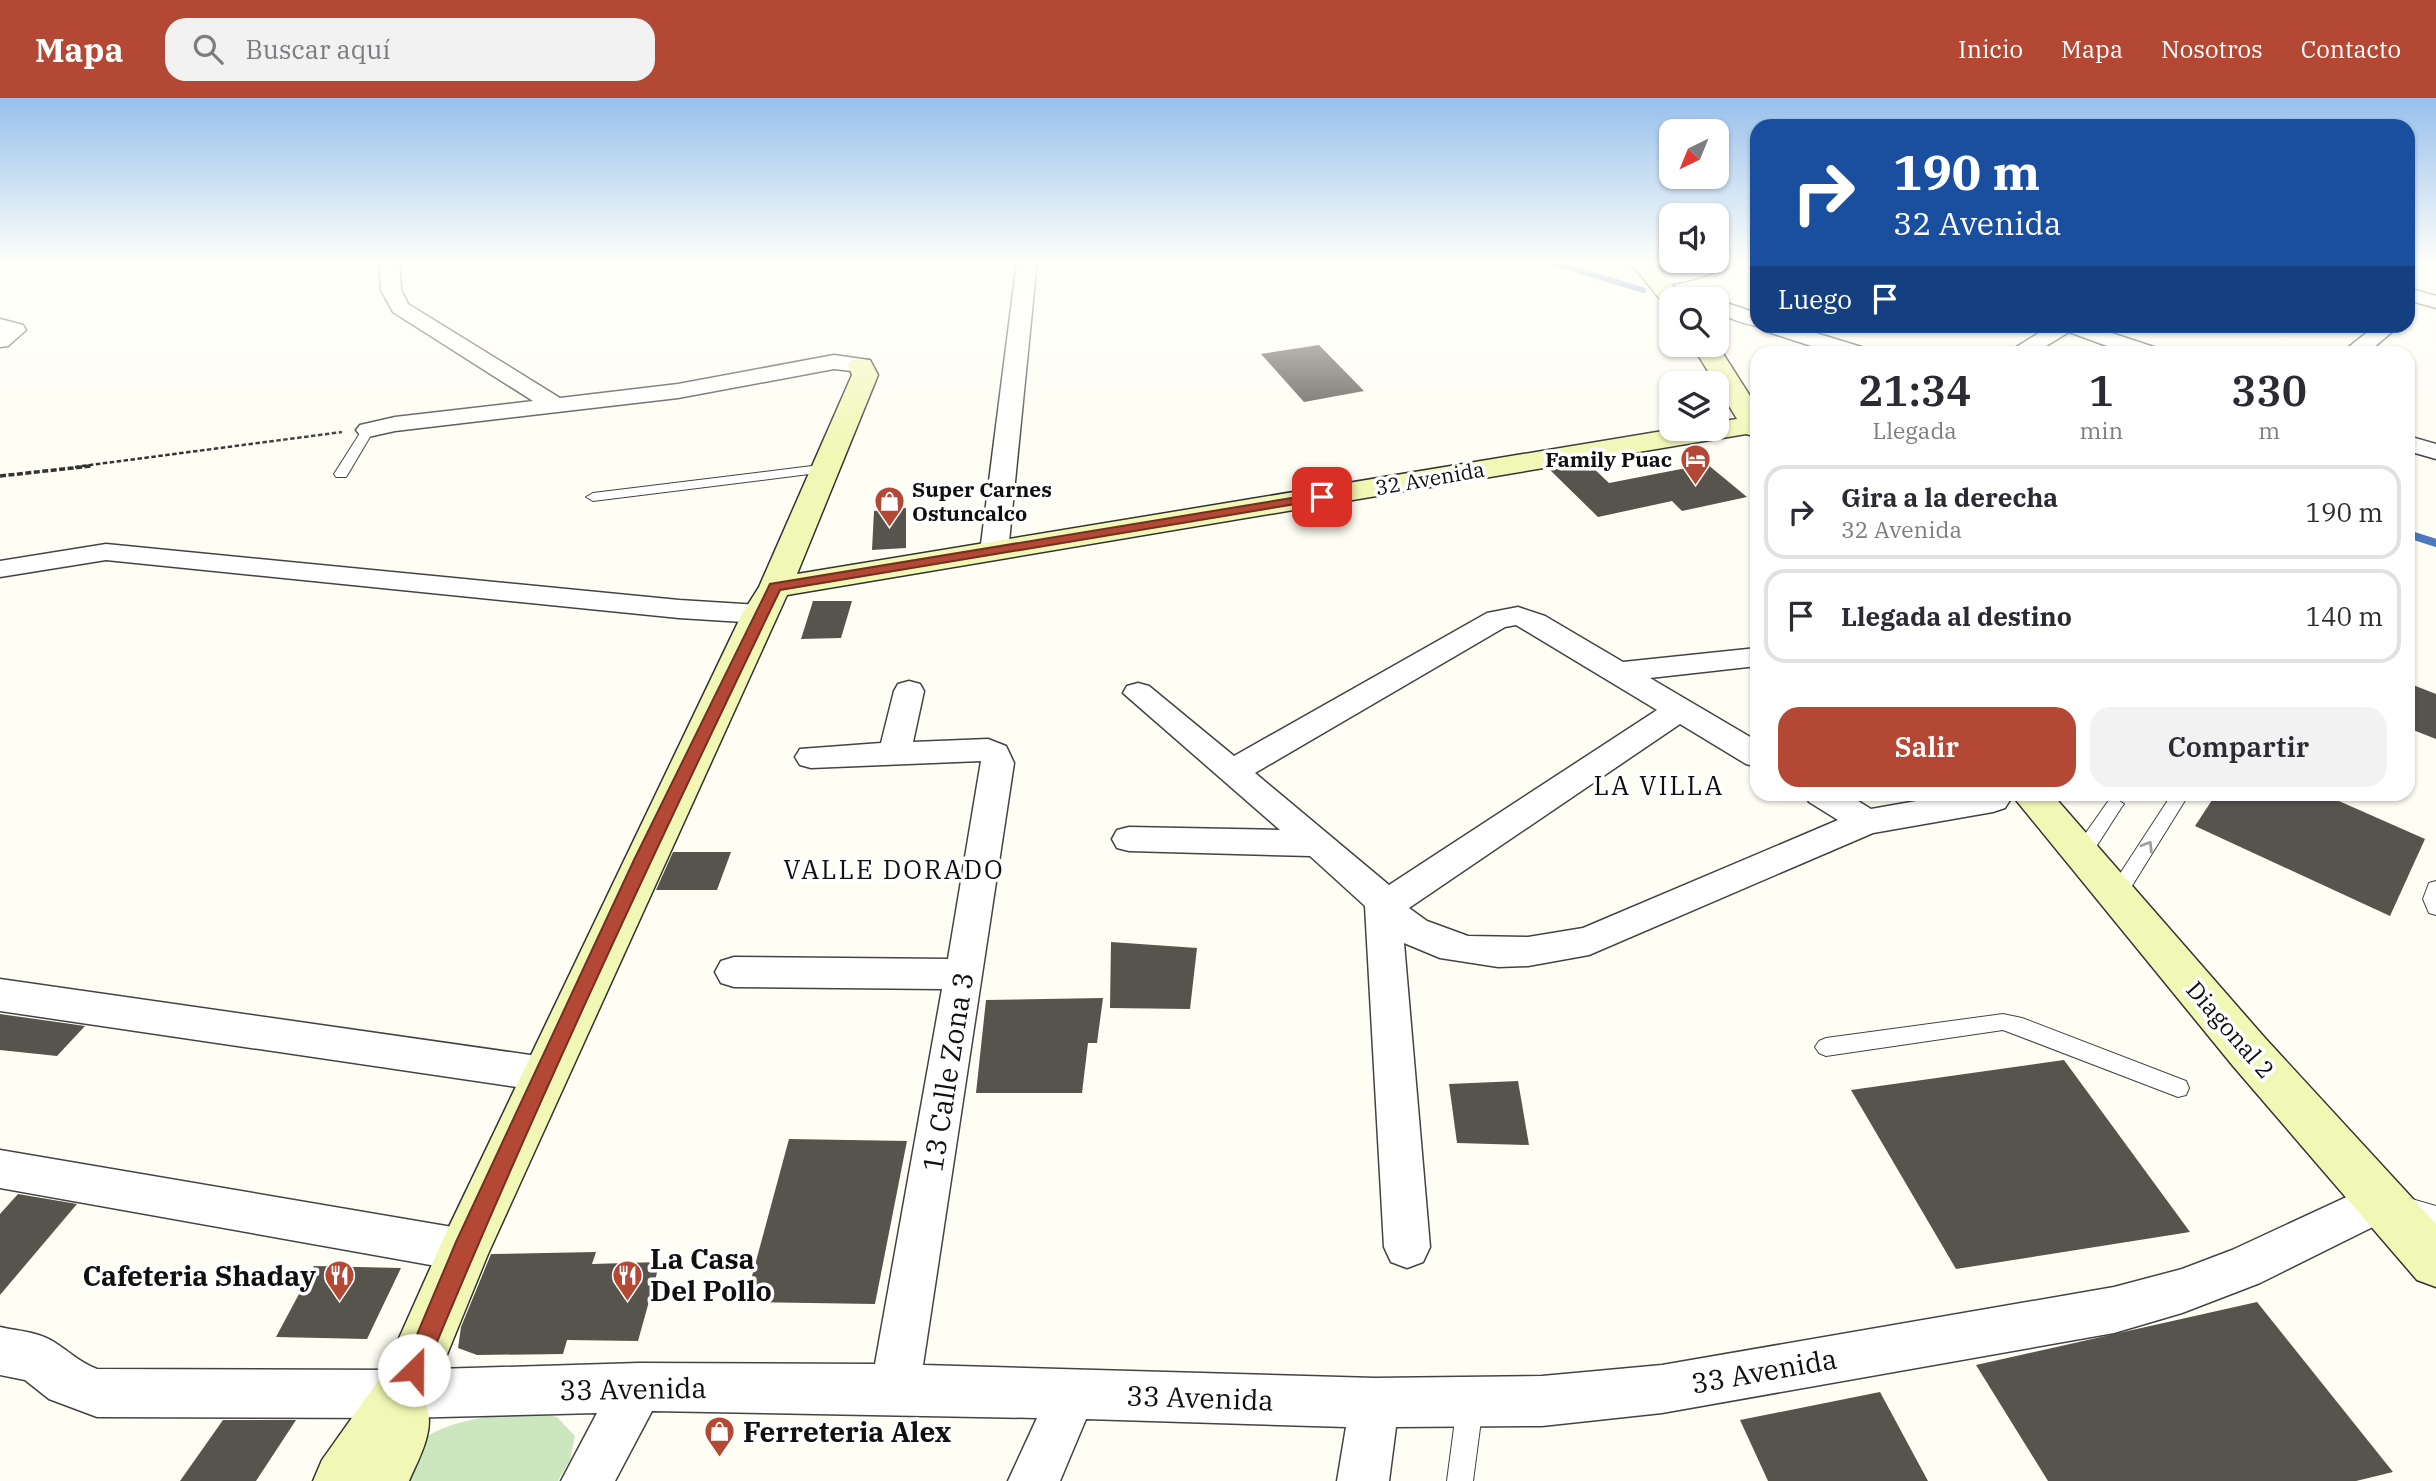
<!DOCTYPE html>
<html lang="es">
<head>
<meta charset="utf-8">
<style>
  body { margin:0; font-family:"IBM Plex Serif",serif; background:#f2f2f3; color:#2b2b33; height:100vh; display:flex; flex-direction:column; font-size:26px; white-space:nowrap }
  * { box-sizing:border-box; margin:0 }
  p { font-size:23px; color:#7c7c81 }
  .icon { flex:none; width:38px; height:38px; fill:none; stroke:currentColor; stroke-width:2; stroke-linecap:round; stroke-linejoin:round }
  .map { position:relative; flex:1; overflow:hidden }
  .side { position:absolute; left:1750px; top:248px; width:665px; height:455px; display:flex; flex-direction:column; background:#fff; border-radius:21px; box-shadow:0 2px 5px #0004 }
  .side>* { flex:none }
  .banner { position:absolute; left:1750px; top:21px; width:665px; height:214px; border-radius:21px; box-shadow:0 2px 5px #0004; background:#1a4fa0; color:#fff; overflow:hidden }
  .needle { width:46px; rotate:223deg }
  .controls { position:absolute; left:1659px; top:21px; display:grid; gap:14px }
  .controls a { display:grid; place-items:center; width:70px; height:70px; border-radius:14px; background:#fff; box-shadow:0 2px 5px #0004; font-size:35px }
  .pin { position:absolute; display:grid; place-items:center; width:60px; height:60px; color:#fff; margin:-30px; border-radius:14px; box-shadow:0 4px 10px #0006 }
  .me { position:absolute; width:77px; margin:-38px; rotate:23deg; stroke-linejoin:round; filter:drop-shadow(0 0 5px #0008) }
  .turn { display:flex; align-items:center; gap:24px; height:147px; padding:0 28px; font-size:32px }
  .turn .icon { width:91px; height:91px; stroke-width:2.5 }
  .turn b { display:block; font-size:49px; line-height:60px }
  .then { display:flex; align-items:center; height:66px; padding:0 28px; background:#0003; gap:14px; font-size:26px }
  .eta { display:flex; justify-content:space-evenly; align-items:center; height:119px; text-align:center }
  .eta b { font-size:42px; font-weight:600; line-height:49px }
  .cta { display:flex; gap:14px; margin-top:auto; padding:14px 28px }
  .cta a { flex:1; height:80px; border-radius:21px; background:#b34935; color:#fff; font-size:28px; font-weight:600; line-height:80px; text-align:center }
  .cta a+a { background:#f2f2f3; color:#2b2b33 }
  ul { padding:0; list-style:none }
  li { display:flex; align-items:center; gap:21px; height:94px; margin:0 14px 10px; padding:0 14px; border:4px solid #e1e1e2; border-radius:21px }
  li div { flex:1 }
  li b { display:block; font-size:26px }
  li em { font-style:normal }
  header { display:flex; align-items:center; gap:42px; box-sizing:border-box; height:98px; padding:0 35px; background:#b34935; color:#fff }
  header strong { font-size:33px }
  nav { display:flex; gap:38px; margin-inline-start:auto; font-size:24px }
  .search { width:490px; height:63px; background:#f2f2f3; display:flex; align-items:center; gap:18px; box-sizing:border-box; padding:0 24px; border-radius:21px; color:#7c7c81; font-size:26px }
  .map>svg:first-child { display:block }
  .green { fill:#cce6c0 }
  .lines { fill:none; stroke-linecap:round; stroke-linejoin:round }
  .stream-far1 { stroke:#4b79c0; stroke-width:6 }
  .stream { stroke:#4b79c0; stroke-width:8 }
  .building { fill:#57534d }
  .lane-casing { stroke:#434343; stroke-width:2 }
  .street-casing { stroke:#434343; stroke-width:3 }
  .secondary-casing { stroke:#323232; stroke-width:3 }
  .path-far1 { stroke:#323232; stroke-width:2.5; stroke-dasharray:4.5 2.5; stroke-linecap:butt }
  .path { stroke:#323232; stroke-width:3.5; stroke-dasharray:6 2.5; stroke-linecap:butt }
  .lane { fill:#fff; fill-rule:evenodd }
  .street { fill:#fff; fill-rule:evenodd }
  .secondary { fill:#f1f7b5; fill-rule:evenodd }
  .oneway { stroke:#9f9f9f }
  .route { fill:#b34935; stroke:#742f22; stroke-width:2 }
  .labels { text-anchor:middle; stroke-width:7; stroke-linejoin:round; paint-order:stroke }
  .far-poi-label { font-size:21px; font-weight:bold; fill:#101010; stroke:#fff; text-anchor:end }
  .far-street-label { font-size:21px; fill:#101010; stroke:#fff }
  .street-label { font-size:24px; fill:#101010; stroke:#fff }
  .neighbourhood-label { font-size:26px; letter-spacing:2px; fill:#101010; stroke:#fff }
  .near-street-label { font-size:28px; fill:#101010; stroke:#fff }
  .near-poi-label { font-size:28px; font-weight:bold; fill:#101010; stroke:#fff; text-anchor:start }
</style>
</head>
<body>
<header>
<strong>Mapa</strong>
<div class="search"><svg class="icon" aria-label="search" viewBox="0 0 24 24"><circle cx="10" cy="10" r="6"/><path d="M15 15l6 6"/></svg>Buscar aquí</div>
<nav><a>Inicio</a><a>Mapa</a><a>Nosotros</a><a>Contacto</a></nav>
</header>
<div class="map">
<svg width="2436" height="1383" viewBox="0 0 2436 1383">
  <rect width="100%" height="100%" fill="#fefef4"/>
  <path class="green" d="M525,1312L557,1319L575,1338L570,1362L558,1383H386C420,1323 464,1324 525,1312Z"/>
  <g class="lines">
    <polyline class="stream-far1" points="1548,163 1643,192"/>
    <polyline class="stream" points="2408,436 2436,445"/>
  </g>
  <g class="building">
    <polygon points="1319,247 1364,293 1304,304 1261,256"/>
    <polygon points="1588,365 1609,385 1707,366 1747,399 1682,413 1672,403 1598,419 1550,372"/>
    <polygon points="906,410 906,450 872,452 874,413"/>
    <polygon points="813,503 852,503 841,540 801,541"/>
    <polygon points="2408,585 2436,596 2436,641 2408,630"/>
    <polygon points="2216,696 2323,696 2425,741 2390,818 2195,728"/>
    <polygon points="673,754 731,754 717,792 656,792"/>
    <polygon points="1111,844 1197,850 1190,911 1110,910"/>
    <polygon points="1103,900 1097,945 1088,945 1082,995 976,995 986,902"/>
    <polygon points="0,916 85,928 57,958 0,952"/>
    <polygon points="2064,962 2190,1134 1956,1171 1851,992"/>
    <polygon points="1518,983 1529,1047 1457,1045 1449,986"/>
    <polygon points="789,1041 907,1043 875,1206 745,1204"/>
    <polygon points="18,1096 77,1106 0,1197 0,1116"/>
    <polygon points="596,1154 592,1166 660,1164 638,1243 567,1242 563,1256 477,1257 458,1250 461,1229 491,1156"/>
    <polygon points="314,1168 401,1170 367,1241 276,1239"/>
    <polygon points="2257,1204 2393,1374 2356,1383 2048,1383 1976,1267"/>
    <polygon points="1880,1294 1928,1383 1768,1383 1740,1322"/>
    <polygon points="223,1322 296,1322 256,1383 180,1383"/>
  </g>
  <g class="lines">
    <defs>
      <g id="lane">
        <polygon points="368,328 374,332 348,376 346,379 336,379 334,376 362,332"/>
        <polygon points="828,366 835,370 833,373 593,403 586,399 593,395"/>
        <polygon points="2172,696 2189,696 2122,804 2108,804 2106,799 2108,794"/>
        <polygon points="2115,700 2124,706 2121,710 2087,763 2073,763 2071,758 2073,753 2109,702"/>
        <polygon points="2436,783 2436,817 2429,815 2423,801 2429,785"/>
        <polygon points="2003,916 2022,920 2186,983 2189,990 2186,997 2178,999 2003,932 1826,958 1819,955 1815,949 1819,943 1826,940"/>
        <polygon points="2405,1099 2436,1108 2436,1130 2397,1118 2393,1110 2397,1102"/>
        <polygon points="1470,1294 1479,1298 1483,1307 1473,1383 1447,1383 1457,1307 1461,1298"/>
      </g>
      <g id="street">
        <polygon points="379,163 399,163 401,192 408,206 560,300 678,286 834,257 869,262 872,267 861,274 834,271 678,300 395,333 368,339 360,337 356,332 360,327 395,319 533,303 393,214 381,192"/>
        <polygon points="1017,163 1037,163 1008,454 1004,460 984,460 980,454"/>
        <path d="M1709,163H1737L1734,167C1716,174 1659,197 1645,180L1648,176L1691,170Z"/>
        <polygon points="2408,190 2436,198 2436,210 2408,202"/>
        <path d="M1717,202L1757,215V228H1760C1746,228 1731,220 1717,215Z"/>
        <polygon points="0,221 23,227 26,232 8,248 0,249"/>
        <polygon points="1762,228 1793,228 1868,251 1871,256 1836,256 1765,233"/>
        <polygon points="2050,228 2090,228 2160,251 2163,256 2129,256 2069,234 2033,256 2005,256"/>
        <polygon points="2375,228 2399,228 2366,256 2340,256"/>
        <polygon points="2408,338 2436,346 2436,361 2408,353"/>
        <polygon points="106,446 679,502 759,507 769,510 773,516 769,522 759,525 679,520 106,462 0,479 0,463"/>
        <path d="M1518,509L1545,518L1623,564L1757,550V568L1650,580L1757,643V669L1746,666L1680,626L1409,810L1427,823L1468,838L1528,839L1583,830L1838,722L1809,704L1805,696H1847L1871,711L1956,696H2007L2010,702L2005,710L1993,714L1873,735L1589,857L1528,868L1498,869L1440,860L1404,845L1430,1149L1423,1164L1407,1170L1391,1164L1384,1149L1365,808L1310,758L1129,753L1117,750L1112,741L1117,732L1129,729L1280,732L1123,595L1127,588L1138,585L1149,588L1234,658L1487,515ZM1516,527L1657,612L1389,787L1255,675L1505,529Z"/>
        <path d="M909,583L920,586L924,593L913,644L988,641L1006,648L1014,665L923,1267L1375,1280L1542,1278L1662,1267L2114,1189L2182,1171L2232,1152L2381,1083L2397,1089L2403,1103L2397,1117L2260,1185L2182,1215L2114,1235L1662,1315L1542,1328L1396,1329L1389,1383H1337L1346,1329L1086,1321L1060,1383H1008L1037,1320L652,1313L615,1383H561L597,1315L403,1320L97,1319L49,1301L25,1282L0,1277V1229C18,1233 39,1234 54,1244C70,1254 79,1264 97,1271L403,1272L639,1265L875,1266L942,891L734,889L721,885L715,874L721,863L734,859L948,861L981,663L811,670L800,667L795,659L800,651L881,645L894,593L898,586Z"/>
        <polygon points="0,881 544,959 558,964 564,976 558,988 544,993 0,913"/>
        <polygon points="0,1052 464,1131 480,1137 487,1152 480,1167 464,1173 0,1090"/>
      </g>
      <g id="secondary">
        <polygon points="1629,163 1652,163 1684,201 1671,201 1671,208 1664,206"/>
        <path d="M1717,246L1757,309V339L1746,336L787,497L488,1156L426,1308C436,1331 418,1362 409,1383H313L322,1362L383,1276L446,1135L742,516L759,489L852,277L848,267L852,262H870L878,277L797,476L1675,331H1717V324L1737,321L1692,247Z"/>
        <polygon points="2011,696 2052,696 2265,940 2436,1126 2436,1189 2417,1182 2233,968"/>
      </g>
    </defs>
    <use href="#lane" class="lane-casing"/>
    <use href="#street" class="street-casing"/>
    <use href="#secondary" class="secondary-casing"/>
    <polyline class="path-far1" points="75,369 342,334"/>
    <polyline class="path" points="0,378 91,368"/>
    <use href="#lane" class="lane"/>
    <use href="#street" class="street"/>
    <use href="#secondary" class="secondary"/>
  </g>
  <defs><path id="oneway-chevron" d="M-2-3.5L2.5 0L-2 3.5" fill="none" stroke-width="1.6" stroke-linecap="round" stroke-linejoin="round" transform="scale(1.75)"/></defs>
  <use class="oneway" href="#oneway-chevron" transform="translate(2148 748) rotate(-58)"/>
  <linearGradient id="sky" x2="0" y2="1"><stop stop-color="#97c0ec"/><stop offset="0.46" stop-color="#fffffa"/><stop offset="1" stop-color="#fffffa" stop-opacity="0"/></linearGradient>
  <rect width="2436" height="357" fill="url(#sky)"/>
  <path class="route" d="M1322,395L1328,399L1326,401L780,492C655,752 532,1013 422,1280L414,1283L405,1280L402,1272L456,1144L634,762L770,486Z"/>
  <defs>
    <symbol id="hotel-pin" viewBox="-11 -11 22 30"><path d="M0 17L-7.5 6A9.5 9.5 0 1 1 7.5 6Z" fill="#b34935" stroke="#fff"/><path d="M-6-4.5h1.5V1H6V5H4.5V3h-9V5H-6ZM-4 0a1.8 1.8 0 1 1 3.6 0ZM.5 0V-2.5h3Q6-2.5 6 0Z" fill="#fff"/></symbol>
    <symbol id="shop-pin" viewBox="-11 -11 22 30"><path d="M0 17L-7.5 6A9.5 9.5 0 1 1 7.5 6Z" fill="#b34935" stroke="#fff"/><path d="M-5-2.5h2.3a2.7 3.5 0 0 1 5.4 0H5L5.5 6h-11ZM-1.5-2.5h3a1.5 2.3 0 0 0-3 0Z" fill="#fff"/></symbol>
    <symbol id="restaurant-pin" viewBox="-11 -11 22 30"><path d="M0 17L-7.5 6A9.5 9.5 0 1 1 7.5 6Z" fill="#b34935" stroke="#fff"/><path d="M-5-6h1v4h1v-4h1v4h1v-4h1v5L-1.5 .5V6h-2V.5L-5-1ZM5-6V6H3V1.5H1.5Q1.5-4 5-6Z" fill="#fff"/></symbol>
  </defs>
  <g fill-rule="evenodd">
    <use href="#hotel-pin" x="1678" y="344" width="35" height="47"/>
    <use href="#shop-pin" x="872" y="386" width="35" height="47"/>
    <use href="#restaurant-pin" x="610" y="1160" width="35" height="47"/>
    <use href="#restaurant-pin" x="322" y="1160" width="35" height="47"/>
    <use href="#shop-pin" x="702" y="1316" width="35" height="47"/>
  </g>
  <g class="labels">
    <g class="far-poi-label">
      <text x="1672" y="369">Family Puac</text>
      <text x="912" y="399" text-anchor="start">Super Carnes<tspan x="912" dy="24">Ostuncalco</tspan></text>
    </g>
    <g class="far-street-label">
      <text transform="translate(1430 381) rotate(-10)" y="7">32 Avenida</text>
    </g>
    <g class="street-label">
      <text transform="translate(2230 932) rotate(49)" y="8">Diagonal 2</text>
    </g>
    <g class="neighbourhood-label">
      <text x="1659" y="697">LA VILLA</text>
      <text x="894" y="781">VALLE DORADO</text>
    </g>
    <g class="near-street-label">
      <text transform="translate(948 974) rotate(-81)" y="10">13 Calle Zona 3</text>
      <text transform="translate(1764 1273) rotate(-10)" y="10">33 Avenida</text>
      <text transform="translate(633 1291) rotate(-1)" y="10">33 Avenida</text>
      <text transform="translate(1200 1300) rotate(2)" y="10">33 Avenida</text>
    </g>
    <g class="near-poi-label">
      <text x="650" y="1171">La Casa<tspan x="650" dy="32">Del Pollo</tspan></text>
      <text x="316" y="1188" text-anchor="end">Cafeteria Shaday</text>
      <text x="743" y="1344">Ferreteria Alex</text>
    </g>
  </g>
</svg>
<div class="controls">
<a><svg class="needle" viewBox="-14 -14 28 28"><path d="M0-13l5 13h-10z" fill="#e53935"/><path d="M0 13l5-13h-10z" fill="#7c7c81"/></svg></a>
<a><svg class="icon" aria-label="sound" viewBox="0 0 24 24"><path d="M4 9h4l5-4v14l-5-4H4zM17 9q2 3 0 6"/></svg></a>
<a><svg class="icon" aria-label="search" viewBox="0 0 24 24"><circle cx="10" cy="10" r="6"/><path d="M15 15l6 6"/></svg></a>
<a><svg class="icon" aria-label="layers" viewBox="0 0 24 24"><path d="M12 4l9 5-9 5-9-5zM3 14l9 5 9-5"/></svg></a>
</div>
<div class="pin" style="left:1322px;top:399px;background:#d93025"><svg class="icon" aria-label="arrive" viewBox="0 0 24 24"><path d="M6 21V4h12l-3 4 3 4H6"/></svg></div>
<svg class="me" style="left:414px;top:1272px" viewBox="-20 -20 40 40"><circle r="19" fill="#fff"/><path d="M0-13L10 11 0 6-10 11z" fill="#b34935"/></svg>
<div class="banner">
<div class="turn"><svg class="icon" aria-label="right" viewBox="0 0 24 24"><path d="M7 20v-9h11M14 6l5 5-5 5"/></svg><div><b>190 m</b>32 Avenida</div></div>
<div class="then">Luego<svg class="icon" aria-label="arrive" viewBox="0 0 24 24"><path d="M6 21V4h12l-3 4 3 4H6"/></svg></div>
</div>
<section class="side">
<div class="eta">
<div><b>21:34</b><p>Llegada</p></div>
<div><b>1</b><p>min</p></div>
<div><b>330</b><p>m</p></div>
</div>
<ul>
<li><svg class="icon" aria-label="right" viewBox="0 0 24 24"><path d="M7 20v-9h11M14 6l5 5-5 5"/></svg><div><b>Gira a la derecha</b><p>32 Avenida</p></div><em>190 m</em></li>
<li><svg class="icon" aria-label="arrive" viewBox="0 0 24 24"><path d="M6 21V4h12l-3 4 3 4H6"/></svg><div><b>Llegada al destino</b></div><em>140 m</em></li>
</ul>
<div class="cta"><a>Salir</a><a>Compartir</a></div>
</section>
</div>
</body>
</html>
